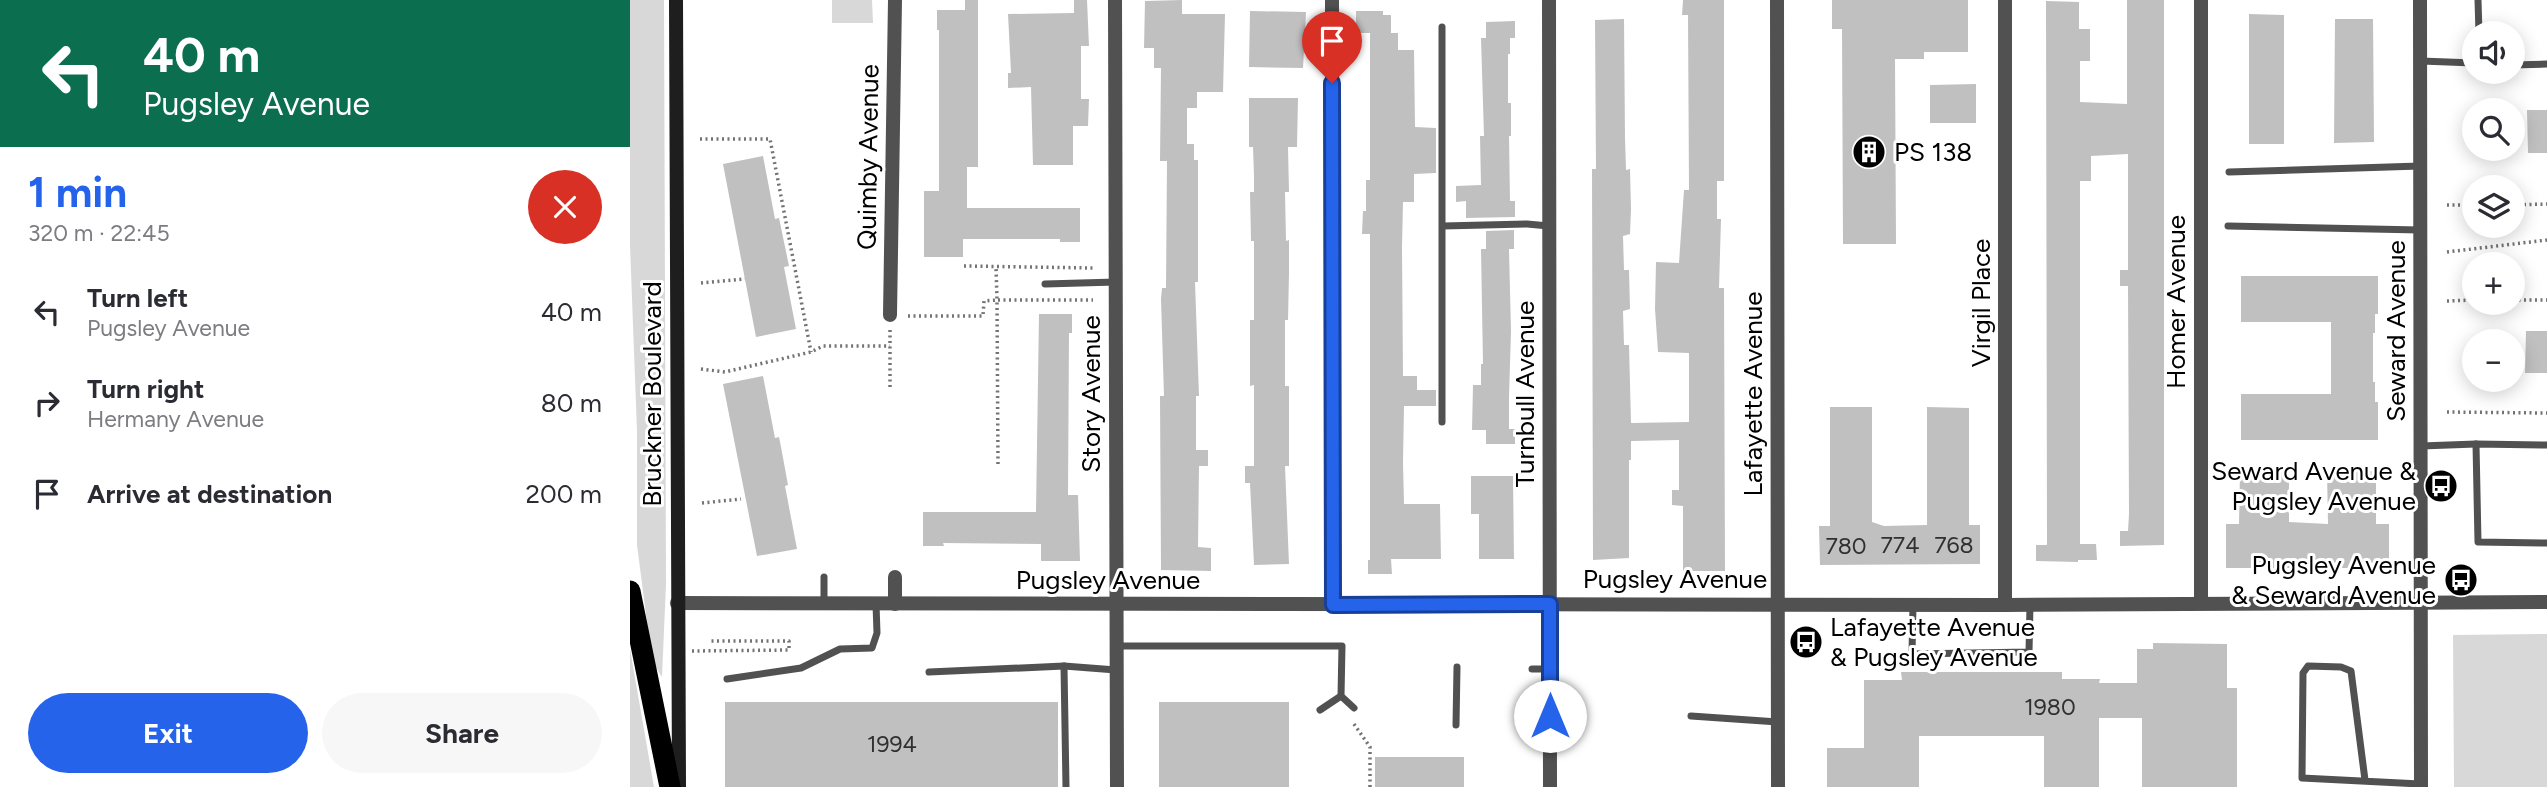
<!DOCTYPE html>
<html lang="en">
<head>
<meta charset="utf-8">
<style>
  body { margin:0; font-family:Figtree,sans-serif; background:#f7f7f7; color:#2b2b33; height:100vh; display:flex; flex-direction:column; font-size:26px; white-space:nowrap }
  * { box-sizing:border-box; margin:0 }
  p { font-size:23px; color:#7c7c81 }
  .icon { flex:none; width:38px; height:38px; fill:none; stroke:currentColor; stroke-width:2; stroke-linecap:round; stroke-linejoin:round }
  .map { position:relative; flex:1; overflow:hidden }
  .sheet { display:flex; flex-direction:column; background:#fff; width:630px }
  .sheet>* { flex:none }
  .guide { background:#0b6e4f; color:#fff; overflow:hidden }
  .buttons { position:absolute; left:1832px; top:21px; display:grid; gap:14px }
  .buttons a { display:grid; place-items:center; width:63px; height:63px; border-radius:50%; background:#fff; box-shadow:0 4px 18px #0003; font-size:35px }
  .pin { position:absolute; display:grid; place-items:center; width:60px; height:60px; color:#fff; margin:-72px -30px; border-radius:50% 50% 50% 0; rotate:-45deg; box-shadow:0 0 7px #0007 }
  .pin .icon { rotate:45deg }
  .me { position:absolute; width:77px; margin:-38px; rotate:0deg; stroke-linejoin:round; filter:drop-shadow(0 0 5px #0008) }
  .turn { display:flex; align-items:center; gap:24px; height:147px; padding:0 28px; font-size:32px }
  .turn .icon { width:91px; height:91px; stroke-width:2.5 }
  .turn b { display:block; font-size:49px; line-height:60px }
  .round { display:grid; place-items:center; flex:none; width:74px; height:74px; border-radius:37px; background:#f7f7f7 }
  .headline { display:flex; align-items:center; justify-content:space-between; height:119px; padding:0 28px }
  h1 { font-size:42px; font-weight:700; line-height:52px; color:#2563eb }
  .action { display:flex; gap:14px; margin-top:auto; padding:14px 28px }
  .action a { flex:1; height:80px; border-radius:42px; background:#2563eb; color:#fff; font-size:28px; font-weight:700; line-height:80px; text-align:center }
  .action a+a { background:#f7f7f7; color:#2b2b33 }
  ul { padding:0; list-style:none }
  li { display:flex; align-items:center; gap:21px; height:91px; padding:0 28px }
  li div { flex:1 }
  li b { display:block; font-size:26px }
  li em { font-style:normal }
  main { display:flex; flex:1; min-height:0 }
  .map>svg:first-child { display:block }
  .green { fill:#d8d8d8 }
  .building { fill:#c0c0c0 }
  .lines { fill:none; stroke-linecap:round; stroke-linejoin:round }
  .path { stroke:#737373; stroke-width:3.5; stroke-dasharray:2 3.5; stroke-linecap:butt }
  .service { stroke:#515151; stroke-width:7 }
  .minor { stroke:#515151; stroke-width:14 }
  .tertiary { stroke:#515151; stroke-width:14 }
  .secondary { stroke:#1e1e1e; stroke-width:14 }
  .motorway { stroke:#000; stroke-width:21 }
  .route-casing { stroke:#184099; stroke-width:18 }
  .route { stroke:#2563eb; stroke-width:12 }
  .labels { text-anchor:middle; stroke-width:6; stroke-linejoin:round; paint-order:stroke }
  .number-label { font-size:23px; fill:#303030 }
  .poi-label { font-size:26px; fill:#000; stroke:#fff; text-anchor:start }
  .street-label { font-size:26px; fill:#000; stroke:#fff }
</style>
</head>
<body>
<main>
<section class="sheet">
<div class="guide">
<div class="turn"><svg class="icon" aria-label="left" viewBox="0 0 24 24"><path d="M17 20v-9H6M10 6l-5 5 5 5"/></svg><div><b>40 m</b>Pugsley Avenue</div></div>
</div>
<div class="headline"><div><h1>1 min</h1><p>320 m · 22:45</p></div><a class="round" style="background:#d93025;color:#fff"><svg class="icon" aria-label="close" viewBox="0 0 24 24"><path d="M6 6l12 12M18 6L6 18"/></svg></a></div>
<ul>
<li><svg class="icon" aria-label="left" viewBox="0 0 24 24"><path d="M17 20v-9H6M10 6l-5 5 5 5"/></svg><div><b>Turn left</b><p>Pugsley Avenue</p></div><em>40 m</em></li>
<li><svg class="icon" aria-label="right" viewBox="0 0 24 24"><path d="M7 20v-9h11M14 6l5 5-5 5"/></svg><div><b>Turn right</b><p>Hermany Avenue</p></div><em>80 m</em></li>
<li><svg class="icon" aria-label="arrive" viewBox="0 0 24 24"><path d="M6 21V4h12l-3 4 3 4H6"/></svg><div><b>Arrive at destination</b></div><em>200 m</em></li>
</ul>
<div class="action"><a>Exit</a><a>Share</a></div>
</section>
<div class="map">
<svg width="1917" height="787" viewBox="0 0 1917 787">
  <rect width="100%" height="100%" fill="#fff"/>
  <g class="green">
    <polygon points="0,0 34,0 36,584 32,677 22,661 7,545 7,431 0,245"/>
    <polygon points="202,0 242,0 243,23 202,23"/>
    <polygon points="1917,634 1917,787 1824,787 1823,635"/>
    <polygon points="0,649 24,787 0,787"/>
  </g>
  <g class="building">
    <polygon points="335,0 348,0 348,167 337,167 337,208 450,208 450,242 430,242 430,239 333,239 333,257 294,257 294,191 309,191 309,30 307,30 307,10 335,10"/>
    <polygon points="444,0 457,0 459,46 451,46 451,99 459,99 458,126 443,126 443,165 403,165 401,87 378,88 378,73 381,73 378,14 444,13"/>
    <polygon points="552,0 552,14 595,14 593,92 567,92 567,108 557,108 557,144 564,144 564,160 568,160 568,282 565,282 569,396 566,396 566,450 578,450 578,466 569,466 568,547 581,548 581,571 531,570 530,396 534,396 531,299 532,288 536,288 537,161 530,161 531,68 524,68 524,48 514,48 515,1"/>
    <polygon points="1053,0 1094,0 1094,181 1087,181 1087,219 1091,219 1089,288 1094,288 1095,571 1053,571 1053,506 1042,505 1042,490 1049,490 1049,440 1001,441 1001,460 999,460 999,558 963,560 962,169 966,169 965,20 994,19 995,138 996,170 1000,169 1001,209 1000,234 993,236 994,270 999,270 1000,309 993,311 994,345 999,345 1001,423 1059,422 1059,353 1028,352 1025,309 1026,262 1049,263 1054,190 1059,190 1058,15 1052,15"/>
    <polygon points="1202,0 1338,0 1338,52 1294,52 1294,59 1265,59 1266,244 1213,244 1212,29 1202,29"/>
    <polygon points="1497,0 1534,0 1534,545 1490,546 1490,531 1498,531 1499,514 1498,286 1490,286 1490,270 1498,270 1498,154 1461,156 1461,181 1450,181 1450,544 1466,544 1467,560 1448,560 1448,562 1406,561 1406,545 1417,545 1416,1 1449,2 1449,29 1460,29 1460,61 1450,61 1450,102 1497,104"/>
    <polygon points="620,11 676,12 673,68 619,67"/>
    <polygon points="726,11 753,11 753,15 761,15 761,33 768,33 768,50 784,50 785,127 806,128 806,173 784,174 784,202 773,202 772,247 773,376 787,376 787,390 806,390 806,406 774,406 773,462 774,504 810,504 811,559 761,559 762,574 738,574 738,560 740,560 740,234 732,234 733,211 736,211 736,180 740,180 740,33 726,33"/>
    <polygon points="1619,14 1654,15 1654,144 1619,144"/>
    <polygon points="1705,19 1743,19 1744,142 1704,143"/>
    <polygon points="885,21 885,38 880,38 880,54 878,54 878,103 881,103 881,136 879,136 880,201 885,201 885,217 836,218 836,201 826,202 826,186 851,185 850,136 854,136 851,38 856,38 856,22"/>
    <polygon points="1346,84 1346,123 1300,123 1300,85"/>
    <polygon points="619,98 668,98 667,147 658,147 659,192 655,192 656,241 659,240 659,273 658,320 655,320 655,386 659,386 659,466 655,466 659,564 624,565 620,483 615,483 615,466 624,466 624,385 620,386 620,320 624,320 624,241 621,241 620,192 624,192 624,176 623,147 619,147"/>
    <polygon points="1897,110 1917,110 1917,153 1898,153"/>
    <polygon points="133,156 145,219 149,218 159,266 154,267 166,329 126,337 93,164"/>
    <polygon points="884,230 884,249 879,249 881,331 879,397 879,429 885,429 885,444 856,444 856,430 842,430 843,385 851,385 851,364 853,364 851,249 856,249 856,231"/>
    <polygon points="1611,276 1748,276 1748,314 1745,314 1745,333 1743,333 1743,382 1745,382 1745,402 1748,402 1748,440 1611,440 1611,394 1701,394 1701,322 1611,322"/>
    <polygon points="409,314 442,314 442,333 439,333 438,495 448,495 450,561 411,561 411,544 313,543 314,546 293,546 293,512 406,512"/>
    <polygon points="1896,331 1917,331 1917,373 1895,373"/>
    <polygon points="133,376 145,438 149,437 151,447 158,485 155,486 167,549 127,556 93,384"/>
    <polygon points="1200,407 1242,407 1242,522 1254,526 1297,525 1297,407 1339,408 1339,525 1350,525 1350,564 1190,565 1189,526 1200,526"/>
    <polygon points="1610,471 1659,471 1659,522 1698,524 1697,471 1746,471 1746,524 1759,524 1759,568 1596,568 1596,524 1609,524"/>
    <polygon points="841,476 883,476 884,559 849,559 849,514 841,514"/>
    <polygon points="1523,643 1597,644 1597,688 1607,688 1607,787 1512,787 1512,718 1469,718 1469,787 1414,787 1414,736 1289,736 1289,787 1197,787 1197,748 1234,748 1234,680 1272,680 1271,672 1432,672 1432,679 1470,679 1469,683 1507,683 1507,649 1523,649"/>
    <rect x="95" y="702" width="333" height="85"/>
    <rect x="529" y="702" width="130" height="85"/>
    <rect x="745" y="757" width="89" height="30"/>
  </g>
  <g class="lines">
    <g class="path">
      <polyline points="70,139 140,139 181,352"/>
      <polyline points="1817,205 1844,205"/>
      <polyline points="1883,205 1917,204"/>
      <polyline points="1817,252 1917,240"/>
      <polyline points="334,266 463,268"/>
      <polyline points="71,283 115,279"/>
      <polyline points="1883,300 1917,300"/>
      <polyline points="1817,301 1844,300"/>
      <polyline points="278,316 353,316 354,301 367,300 366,266"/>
      <polyline points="71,369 95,372 181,352 193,346 260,346"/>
      <polyline points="260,387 260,328"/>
      <polyline points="1817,412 1917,413"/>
      <polyline points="368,464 367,300 463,300"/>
      <polyline points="72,503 111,499"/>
      <polyline points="62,651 159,650 159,641 80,641"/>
      <polyline points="724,724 740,747 740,787"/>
    </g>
    <g class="service">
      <polyline points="1848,0 1849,33"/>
      <polyline points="812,27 812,422"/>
      <polyline points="1791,61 1844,63"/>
      <polyline points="1883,65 1917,64"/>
      <polyline points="1599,172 1790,166"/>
      <polyline points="813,226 897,224 919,226"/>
      <polyline points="1598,226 1790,230"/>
      <polyline points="415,284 486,282"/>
      <polyline points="1917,445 1846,444 1848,542 1917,543"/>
      <polyline points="1791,446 1846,444"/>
      <polyline points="194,603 194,577"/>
      <polyline points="1283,605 1282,654 1399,652 1400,605"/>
      <polyline points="486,646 712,646 711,696 724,708"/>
      <polyline points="434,666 436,787"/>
      <polyline points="902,669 920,669"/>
      <polyline points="299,672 434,666 486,670"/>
      <polyline points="97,679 171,668 210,649 242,648 247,633 246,604"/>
      <polyline points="690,710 711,696"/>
      <polyline points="1061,716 1148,722"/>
      <polyline points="826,725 827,667"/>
      <polyline points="1735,780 1721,671 1711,667 1678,666 1673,673 1672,778 1790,784"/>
    </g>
    <g class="minor">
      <polyline points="485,0 487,787"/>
      <polyline points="702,0 703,605"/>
      <polyline points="919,0 920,787"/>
      <polyline points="1571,0 1571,603"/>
      <polyline points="1790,0 1791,787"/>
      <polyline points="260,315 265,0"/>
      <polyline points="265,577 265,604"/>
      <polyline points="47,603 1375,605 1917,602"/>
      <polyline points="1375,605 1375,0"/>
    </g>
    <polyline class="tertiary" points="1147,0 1148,787"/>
    <polyline class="secondary" points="46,0 49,787"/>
    <polyline class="motorway" points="0,591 40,787"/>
  </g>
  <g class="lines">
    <defs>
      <polyline id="route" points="702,83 703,605 920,604 920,716"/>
    </defs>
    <use href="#route" class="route-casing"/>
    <use href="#route" class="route"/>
  </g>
  <defs>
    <symbol id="building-disc" viewBox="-11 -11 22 22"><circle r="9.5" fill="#000" stroke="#fff"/><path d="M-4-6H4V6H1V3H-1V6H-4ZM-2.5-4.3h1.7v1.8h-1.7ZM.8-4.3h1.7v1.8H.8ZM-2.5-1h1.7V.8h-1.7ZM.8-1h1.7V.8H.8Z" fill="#fff"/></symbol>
    <symbol id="bus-disc" viewBox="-11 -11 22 22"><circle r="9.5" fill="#000" stroke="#fff"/><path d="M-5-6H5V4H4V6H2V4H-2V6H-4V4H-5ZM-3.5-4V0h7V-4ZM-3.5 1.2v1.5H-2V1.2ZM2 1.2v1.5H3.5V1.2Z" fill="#fff"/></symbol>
  </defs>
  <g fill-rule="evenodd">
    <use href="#building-disc" x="1220" y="133" width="38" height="38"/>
    <use href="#bus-disc" x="1792" y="467" width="38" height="38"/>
    <use href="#bus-disc" x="1812" y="561" width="38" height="38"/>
    <use href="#bus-disc" x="1157" y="623" width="38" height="38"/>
  </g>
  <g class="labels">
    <g class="number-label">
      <text x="1270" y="553">774</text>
      <text x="1324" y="553">768</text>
      <text x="1216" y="554">780</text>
      <text x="1420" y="715">1980</text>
      <text x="262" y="752">1994</text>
    </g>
    <g class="poi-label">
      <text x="1264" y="161">PS 138</text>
      <text x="1786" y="480" text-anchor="end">Seward Avenue &amp;<tspan x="1786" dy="30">Pugsley Avenue</tspan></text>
      <text x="1806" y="574" text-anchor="end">Pugsley Avenue<tspan x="1806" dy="30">&amp; Seward Avenue</tspan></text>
      <text x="1200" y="636">Lafayette Avenue<tspan x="1200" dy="30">&amp; Pugsley Avenue</tspan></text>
    </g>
    <g class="street-label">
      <text transform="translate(238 157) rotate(-89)" y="9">Quimby Avenue</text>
      <text transform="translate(1546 302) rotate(-90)" y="9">Homer Avenue</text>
      <text transform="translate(1351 303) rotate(-90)" y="9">Virgil Place</text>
      <text transform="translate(1766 331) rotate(-90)" y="9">Seward Avenue</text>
      <text transform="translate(22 394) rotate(-90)" y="9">Bruckner Boulevard</text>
      <text transform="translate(461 394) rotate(-90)" y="9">Story Avenue</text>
      <text transform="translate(895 394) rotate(-90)" y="9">Turnbull Avenue</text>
      <text transform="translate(1123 394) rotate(-90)" y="9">Lafayette Avenue</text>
      <text x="1045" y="588">Pugsley Avenue</text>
      <text x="478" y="589">Pugsley Avenue</text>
    </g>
  </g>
</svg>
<div class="buttons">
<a><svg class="icon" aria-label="sound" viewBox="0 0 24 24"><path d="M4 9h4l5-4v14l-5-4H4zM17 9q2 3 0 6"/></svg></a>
<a><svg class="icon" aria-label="search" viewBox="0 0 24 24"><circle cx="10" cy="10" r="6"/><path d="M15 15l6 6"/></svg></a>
<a><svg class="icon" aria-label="layers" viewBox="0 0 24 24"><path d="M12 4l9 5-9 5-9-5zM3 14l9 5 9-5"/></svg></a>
<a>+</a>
<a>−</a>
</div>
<div class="pin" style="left:702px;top:83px;background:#d93025"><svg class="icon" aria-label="arrive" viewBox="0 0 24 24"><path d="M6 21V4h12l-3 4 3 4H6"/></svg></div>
<svg class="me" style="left:920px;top:716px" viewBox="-20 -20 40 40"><circle r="19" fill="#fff"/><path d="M0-13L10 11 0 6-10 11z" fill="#2563eb"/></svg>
</div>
</main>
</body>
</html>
